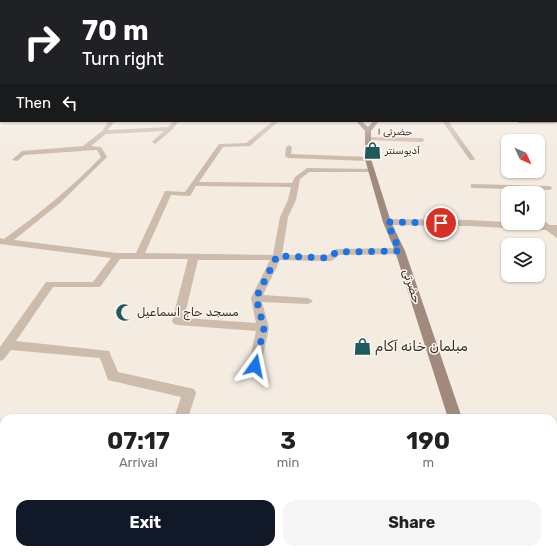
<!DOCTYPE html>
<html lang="en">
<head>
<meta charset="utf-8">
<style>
  body { margin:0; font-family:Rubik,"Noto Naskh Arabic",sans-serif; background:#f6f6f6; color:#222; height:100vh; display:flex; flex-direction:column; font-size:15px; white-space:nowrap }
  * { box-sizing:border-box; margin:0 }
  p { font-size:13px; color:#767676 }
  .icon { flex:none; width:22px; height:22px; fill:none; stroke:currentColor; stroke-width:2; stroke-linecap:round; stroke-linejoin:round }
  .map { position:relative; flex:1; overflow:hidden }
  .drawer { position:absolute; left:0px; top:414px; width:557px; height:140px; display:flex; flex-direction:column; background:#fff; border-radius:12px 12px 0 0; box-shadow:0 1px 3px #0004 }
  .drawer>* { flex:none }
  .top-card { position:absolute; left:0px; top:0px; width:557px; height:122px; box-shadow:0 1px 3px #0004; background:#202124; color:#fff; overflow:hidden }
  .needle { width:26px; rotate:134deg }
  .tools { position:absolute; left:501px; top:134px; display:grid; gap:8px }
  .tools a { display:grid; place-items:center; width:44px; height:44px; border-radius:8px; background:#fff; box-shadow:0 1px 3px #0004; font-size:20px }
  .pin { position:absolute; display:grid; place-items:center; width:34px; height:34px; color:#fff; margin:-17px; border:2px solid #fff; border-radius:50%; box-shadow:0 1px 4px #0007 }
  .me { position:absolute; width:44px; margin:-22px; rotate:12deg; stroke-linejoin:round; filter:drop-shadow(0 0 3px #0008) }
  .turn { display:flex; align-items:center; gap:14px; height:84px; padding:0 16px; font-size:18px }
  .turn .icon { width:52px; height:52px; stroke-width:2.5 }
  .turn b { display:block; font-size:28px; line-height:34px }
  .then { display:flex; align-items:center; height:38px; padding:0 16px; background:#0003; gap:8px; font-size:15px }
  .eta { display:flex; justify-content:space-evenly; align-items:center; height:68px; text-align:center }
  .eta b { font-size:24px; font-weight:700; line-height:28px }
  .cta { display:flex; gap:8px; margin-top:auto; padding:8px 16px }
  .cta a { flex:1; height:46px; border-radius:12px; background:#111827; color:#fff; font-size:16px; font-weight:700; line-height:46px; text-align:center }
  .cta a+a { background:#f6f6f6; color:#222 }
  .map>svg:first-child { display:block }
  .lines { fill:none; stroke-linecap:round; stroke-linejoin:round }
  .minor { fill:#cdbbac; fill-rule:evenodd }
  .tertiary { fill:#cdbbac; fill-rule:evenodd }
  .secondary { fill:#a18a7d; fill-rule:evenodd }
  .route { stroke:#1a73e8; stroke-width:7; stroke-dasharray:0 12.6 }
  .labels { text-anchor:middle; stroke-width:3; stroke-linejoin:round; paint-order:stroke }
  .far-street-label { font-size:10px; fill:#3b302b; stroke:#fbf5ee }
  .far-poi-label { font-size:10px; fill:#3b302b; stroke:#fbf5ee; text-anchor:start }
  .street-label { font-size:12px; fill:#3b302b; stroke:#fbf5ee }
  .poi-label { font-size:12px; fill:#3b302b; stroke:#fbf5ee; text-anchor:start }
  .near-poi-label { font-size:14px; fill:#3b302b; stroke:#fbf5ee; text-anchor:start }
</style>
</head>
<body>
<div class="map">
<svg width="557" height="554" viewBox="0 0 557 554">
  <rect width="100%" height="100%" fill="#f4ebe1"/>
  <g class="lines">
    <g class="minor">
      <path d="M109,121H115L108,130L168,127L173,121H179L172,130L155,144L152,142L153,141L164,131L106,134L91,146L101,147L107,157L106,158L60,203L14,240L117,253H136L165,191L185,192L219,144L246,143L273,121H279L250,146L223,147L199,182L292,183L295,177L307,168L373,169L374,170L371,172H309L300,179L296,200L288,217L282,255H328L336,249L400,248L405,251L400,254L339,255L333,260L330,261L280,260L263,295L308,298L313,301L308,304L262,302L269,328L261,365L259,368L255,370L251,368L249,365L256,331L178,325L174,324L172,321L188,259H120L100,287H53L16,341L109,351L118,372L194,389L196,393L188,418H174L181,397L108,380L100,358L11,350L4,359L0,361V347L46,282H93L111,258L0,244V238L4,239C39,214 71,188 101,157L97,150L24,155L17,161L12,160L22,151L83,146L102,131ZM196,186L291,187L288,200L280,217L273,255L145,253L171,195L190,196ZM198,260H270L251,298L256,323L184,318Z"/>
      <polygon points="442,121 448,121 475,159 474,160 470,160"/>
      <polygon points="368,137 422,138 425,140 422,142 366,140 365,139"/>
      <polygon points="289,145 292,147 291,154 368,157 371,159 368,161 288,158 285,156 286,147"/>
      <polygon points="471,184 549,186 553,188 549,190 474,188 471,188"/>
      <polygon points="538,217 550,225 557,225 557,238 546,230 469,226 387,225 383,222 387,219 469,220 539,224 538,223"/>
      <rect x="553" y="507" width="4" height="18"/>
      <polygon points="67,550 85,550 83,554 65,554"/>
      <rect x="251" y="550" width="18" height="4"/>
    </g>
    <rect class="tertiary" x="556" y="102" width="1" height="2"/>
    <g class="secondary">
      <rect x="0" y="110" width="1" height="4"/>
      <polygon points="556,119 557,123 519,123 516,121 556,121"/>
      <polygon points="356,121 362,121 368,127 373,121 379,121 371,131 371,159 391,222 405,251 462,418 448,418 395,251 383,222 368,170 365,159 365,131"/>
      <rect x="486" y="550" width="18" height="4"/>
    </g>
  </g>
  <linearGradient id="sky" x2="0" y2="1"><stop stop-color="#7eb2d2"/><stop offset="0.51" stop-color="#faf6f2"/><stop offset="1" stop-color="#faf6f2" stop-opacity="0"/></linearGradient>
  <rect width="557" height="156" fill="url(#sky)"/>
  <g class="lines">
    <polyline class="route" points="255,366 264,328 256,298 277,256 330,258 336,252 400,251 387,222 441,223"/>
  </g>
  <defs>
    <symbol id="shop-bare" viewBox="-9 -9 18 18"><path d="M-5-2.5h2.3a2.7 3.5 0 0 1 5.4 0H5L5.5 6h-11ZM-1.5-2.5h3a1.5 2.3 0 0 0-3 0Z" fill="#1f5a5e" stroke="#fbf5ee" stroke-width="2.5" paint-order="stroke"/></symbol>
    <symbol id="mosque-bare" viewBox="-9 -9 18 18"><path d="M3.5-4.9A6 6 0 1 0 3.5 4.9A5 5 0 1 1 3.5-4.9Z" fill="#1f5a5e" stroke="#fbf5ee" stroke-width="2.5" paint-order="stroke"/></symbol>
  </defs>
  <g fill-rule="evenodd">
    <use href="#shop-bare" x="360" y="138" width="25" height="25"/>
    <use href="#mosque-bare" x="112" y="300" width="25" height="25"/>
    <use href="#shop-bare" x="350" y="334" width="25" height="25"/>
  </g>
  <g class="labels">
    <g class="far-street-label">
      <text transform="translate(395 131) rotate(1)" y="4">حضرتی ۱</text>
    </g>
    <g class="far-poi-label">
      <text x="385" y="154">آدیوسنتر</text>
    </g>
    <g class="street-label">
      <text transform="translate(412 286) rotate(72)" y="4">حضرتی</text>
    </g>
    <g class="poi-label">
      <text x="137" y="316">مسجد حاج اسماعیل</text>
    </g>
    <g class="near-poi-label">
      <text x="375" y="351">مبلمان خانه آکام</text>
    </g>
  </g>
</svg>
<div class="tools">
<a><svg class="needle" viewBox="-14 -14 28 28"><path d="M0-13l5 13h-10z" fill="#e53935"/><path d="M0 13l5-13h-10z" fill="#767676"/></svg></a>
<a><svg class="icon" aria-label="sound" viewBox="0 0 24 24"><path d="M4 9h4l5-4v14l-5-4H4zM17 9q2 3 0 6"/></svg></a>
<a><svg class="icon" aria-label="layers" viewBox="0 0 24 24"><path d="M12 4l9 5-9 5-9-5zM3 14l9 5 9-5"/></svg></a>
</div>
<div class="pin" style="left:441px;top:223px;background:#d93025"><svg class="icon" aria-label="arrive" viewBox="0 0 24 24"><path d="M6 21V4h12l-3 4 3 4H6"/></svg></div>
<svg class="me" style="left:255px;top:366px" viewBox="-20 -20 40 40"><path d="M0-17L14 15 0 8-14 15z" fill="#1a73e8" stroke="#fff" stroke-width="4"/></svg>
<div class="top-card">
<div class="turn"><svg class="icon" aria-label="right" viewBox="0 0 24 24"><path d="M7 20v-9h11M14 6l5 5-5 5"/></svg><div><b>70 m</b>Turn right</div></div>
<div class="then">Then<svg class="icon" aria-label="left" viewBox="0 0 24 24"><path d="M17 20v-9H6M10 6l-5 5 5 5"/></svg></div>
</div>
<section class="drawer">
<div class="eta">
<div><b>07:17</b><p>Arrival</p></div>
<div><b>3</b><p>min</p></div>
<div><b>190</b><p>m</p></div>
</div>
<div class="cta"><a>Exit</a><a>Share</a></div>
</section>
</div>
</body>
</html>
